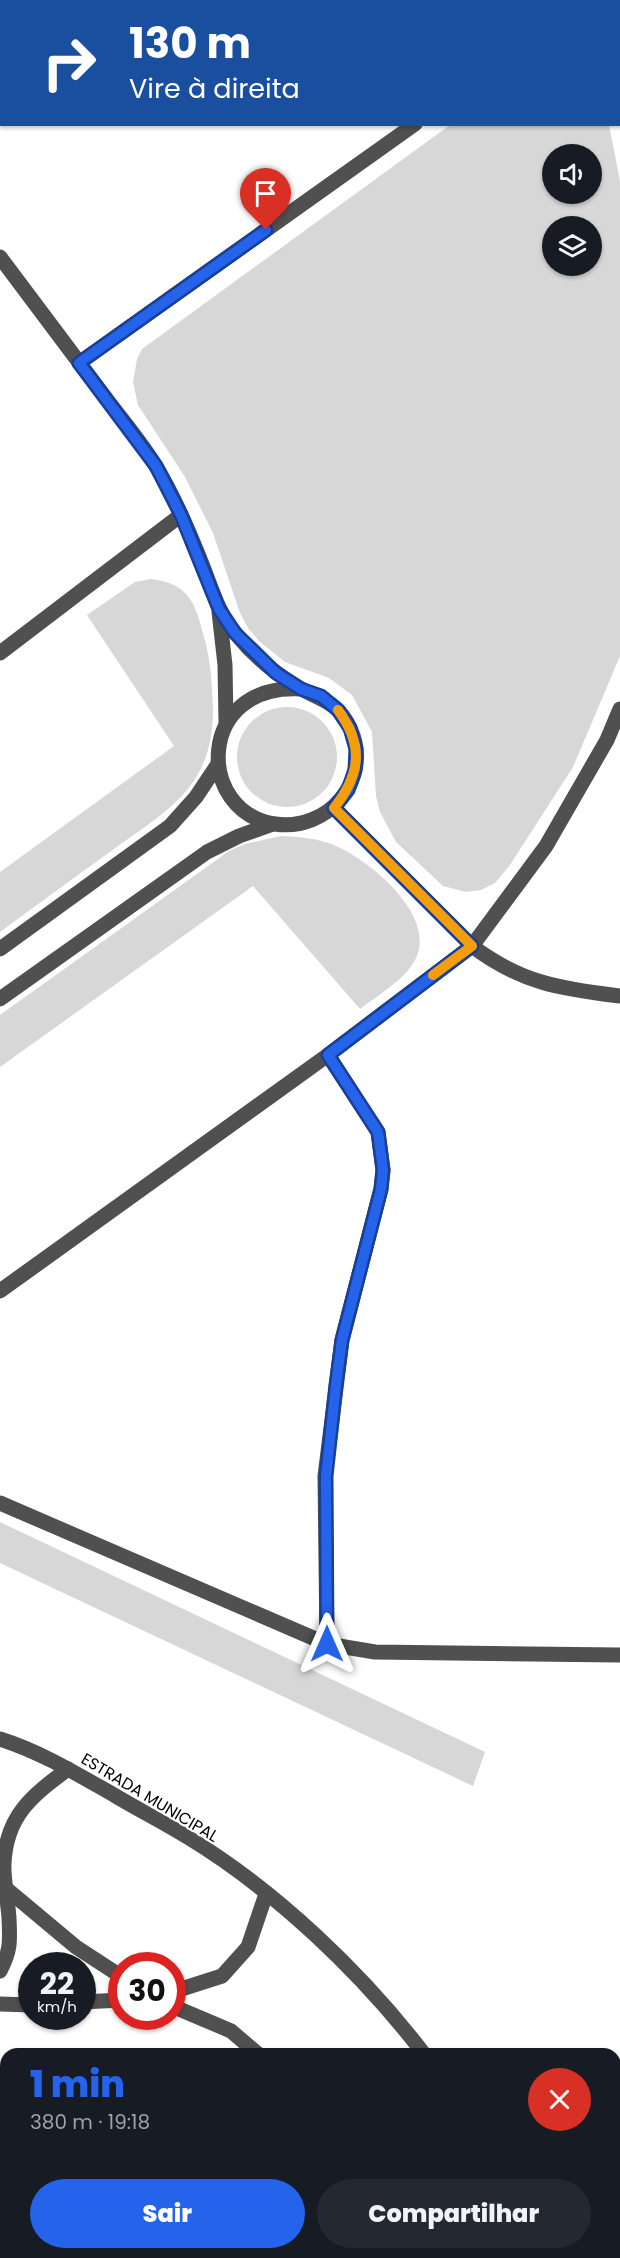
<!DOCTYPE html>
<html lang="pt">
<head>
<meta charset="utf-8">
<style>
  body { margin:0; font-family:Poppins,sans-serif; background:#242831; color:#f1f3f6; height:100vh; display:flex; flex-direction:column; font-size:22px; white-space:nowrap }
  * { box-sizing:border-box; margin:0 }
  p { font-size:20px; color:#9ea1a6 }
  .icon { flex:none; width:33px; height:33px; fill:none; stroke:currentColor; stroke-width:2; stroke-linecap:round; stroke-linejoin:round }
  .map { position:relative; flex:1; overflow:hidden }
  .sheet { position:absolute; left:0px; top:2048px; width:621px; height:212px; display:flex; flex-direction:column; background:#171b24; border-radius:18px 18px 0 0; box-shadow:0 2px 4px #0004 }
  .sheet>* { flex:none }
  .guide { position:absolute; left:0px; top:0px; width:621px; height:126px; box-shadow:0 2px 4px #0004; background:#1a4fa0; color:#fff; overflow:hidden }
  .fabs { position:absolute; left:542px; top:144px; display:grid; gap:12px }
  .fabs a { display:grid; place-items:center; width:60px; height:60px; border-radius:50%; background:#171b24; box-shadow:0 2px 4px #0004; font-size:30px }
  .speed { position:absolute; left:18px; top:1952px; display:flex; gap:12px; font-size:30px; font-weight:700; text-align:center }
  .speed>* { display:grid; place-content:center; width:78px; height:78px; border-radius:50%; background:#171b24; box-shadow:0 2px 4px #0004; line-height:1 }
  .speed small { font-size:15px; font-weight:400 }
  .speed .limit { border:9px solid #d22; background:#fff; color:#111 }
  .pin { position:absolute; display:grid; place-items:center; width:51px; height:51px; color:#fff; margin:-62px -26px; border-radius:50% 50% 50% 0; rotate:-45deg; box-shadow:0 0 6px #0007 }
  .pin .icon { rotate:45deg }
  .me { position:absolute; width:66px; margin:-33px; rotate:0deg; stroke-linejoin:round; filter:drop-shadow(0 0 4px #0008) }
  .turn { display:flex; align-items:center; gap:21px; height:126px; padding:0 30px; font-size:27px }
  .turn .icon { width:78px; height:78px; stroke-width:2.5 }
  .turn b { display:block; font-size:42px; line-height:51px }
  .round { display:grid; place-items:center; flex:none; width:63px; height:63px; border-radius:32px; background:#242831 }
  .headline { display:flex; align-items:center; justify-content:space-between; height:102px; padding:0 30px }
  h1 { font-size:36px; font-weight:800; line-height:45px; color:#2563eb }
  .primary-button { display:flex; gap:12px; margin-top:auto; padding:12px 30px }
  .primary-button a { flex:1; height:69px; border-radius:36px; background:#2563eb; color:#fff; font-size:24px; font-weight:800; line-height:69px; text-align:center }
  .primary-button a+a { background:#242831; color:#f1f3f6 }
  .map>svg:first-child { display:block }
  .green { fill:#d7d7d7; fill-rule:evenodd }
  .lines { fill:none; stroke-linecap:round; stroke-linejoin:round }
  .minor { stroke:#505050; stroke-width:15 }
  .route-casing { stroke:#184099; stroke-width:15 }
  .route { stroke:#2563eb; stroke-width:10 }
  .slow { stroke:#f59e0b; stroke-width:10 }
  .labels { text-anchor:middle; stroke-width:4.5; stroke-linejoin:round; paint-order:stroke }
  .street-label { font-size:16px; fill:#000; stroke:#fff }
</style>
</head>
<body>
<div class="map">
<svg width="620" height="2258" viewBox="0 0 620 2258">
  <rect width="100%" height="100%" fill="#fff"/>
  <g class="green">
    <path d="M450,125H609L620,181V656L573,767L510,865L495,883L481,890L466,892L443,886L396,842L380,812L376,796L372,732L352,695L329,678L285,662L259,641L248,628L240,613L213,533L185,477L138,405L133,382L137,359L142,349ZM552,154H591V194H552ZM552,226H591V266H552Z"/>
    <path d="M151,579C190,584 195,603 204,637C211,660 212,685 213,709C213,786 171,808 114,849C76,876 38,904 0,932V872L174,746L87,615L135,582Z"/>
    <circle cx="287" cy="757" r="50"/>
    <path d="M281,836C300,837 318,838 336,846C370,861 434,913 417,956C407,979 379,994 360,1009L253,886L0,1067V1015L229,851L245,844Z"/>
    <polygon points="0,1522 485,1752 473,1786 0,1563"/>
  </g>
  <g class="lines">
    <g class="minor">
      <polyline points="589,2 591,0"/>
      <polyline points="620,85 620,87"/>
      <path d="M0,257C35,304 70,350 105,397C122,420 142,443 157,468C175,498 189,531 202,564C212,589 218,613 236,634C253,655 274,673 298,687C320,700 338,701 350,728C374,779 328,832 275,824C195,812 196,683 301,689"/>
      <polyline points="79,363 415,124"/>
      <polyline points="219,612 225,665 226,722"/>
      <polyline points="0,653 181,515"/>
      <path d="M334,808L472,946C521,983 561,989 620,996"/>
      <polyline points="0,949 170,826 196,797 218,764"/>
      <polyline points="0,999 207,852 239,836 273,824"/>
      <polyline points="0,1291 328,1055 472,946 546,846 607,740 620,709"/>
      <polyline points="0,1503 327,1644 375,1652 620,1655"/>
      <polyline points="327,1644 325,1476 342,1340 381,1189 383,1170 378,1132 328,1055"/>
      <path d="M0,1739C41,1752 77,1774 114,1795C139,1810 165,1823 189,1838C276,1891 362,1973 424,2054"/>
      <polyline points="3,1886 76,1947 122,1977"/>
      <path d="M0,1971C11,1950 10,1941 9,1918C8,1902 3,1877 4,1864C6,1815 33,1795 68,1769"/>
      <polyline points="172,1992 222,1976 248,1947 266,1894"/>
      <polyline points="82,2002 122,2000"/>
      <polyline points="0,2004 32,2005"/>
      <polyline points="172,2006 231,2031 258,2054"/>
      <polyline points="409,2253 411,2258"/>
      <polyline points="553,2253 556,2258"/>
    </g>
  </g>
  <g class="lines">
    <defs>
      <polyline id="route" points="266,230 79,363 156,466 181,515 219,609 235,633 276,673 301,689 321,696 338,710 350,728 356,749 355,770 348,790 334,808 472,946 328,1055 378,1132 383,1170 381,1189 342,1340 336,1385 326,1476 327,1644"/>
    </defs>
    <use href="#route" class="route-casing"/>
    <use href="#route" class="route"/>
    <path class="slow" d="M338,710C364,745 361,774 334,808L472,946L433,975"/>
  </g>
  <g class="labels">
    <g class="street-label">
      <text transform="translate(150 1797) rotate(31)" y="6">ESTRADA MUNICIPAL</text>
    </g>
  </g>
</svg>
<div class="fabs">
<a><svg class="icon" aria-label="sound" viewBox="0 0 24 24"><path d="M4 9h4l5-4v14l-5-4H4zM17 9q2 3 0 6"/></svg></a>
<a><svg class="icon" aria-label="layers" viewBox="0 0 24 24"><path d="M12 4l9 5-9 5-9-5zM3 14l9 5 9-5"/></svg></a>
</div>
<div class="speed"><div>22<small>km/h</small></div><div class="limit">30</div></div>
<div class="pin" style="left:266px;top:230px;background:#d93025"><svg class="icon" aria-label="arrive" viewBox="0 0 24 24"><path d="M6 21V4h12l-3 4 3 4H6"/></svg></div>
<svg class="me" style="left:327px;top:1644px" viewBox="-20 -20 40 40"><path d="M0-17L14 15 0 8-14 15z" fill="#2563eb" stroke="#fff" stroke-width="4"/></svg>
<div class="guide">
<div class="turn"><svg class="icon" aria-label="right" viewBox="0 0 24 24"><path d="M7 20v-9h11M14 6l5 5-5 5"/></svg><div><b>130 m</b>Vire à direita</div></div>
</div>
<section class="sheet">
<div class="headline"><div><h1>1 min</h1><p>380 m · 19:18</p></div><a class="round" style="background:#d93025;color:#fff"><svg class="icon" aria-label="close" viewBox="0 0 24 24"><path d="M6 6l12 12M18 6L6 18"/></svg></a></div>
<div class="primary-button"><a>Sair</a><a>Compartilhar</a></div>
</section>
</div>
</body>
</html>
